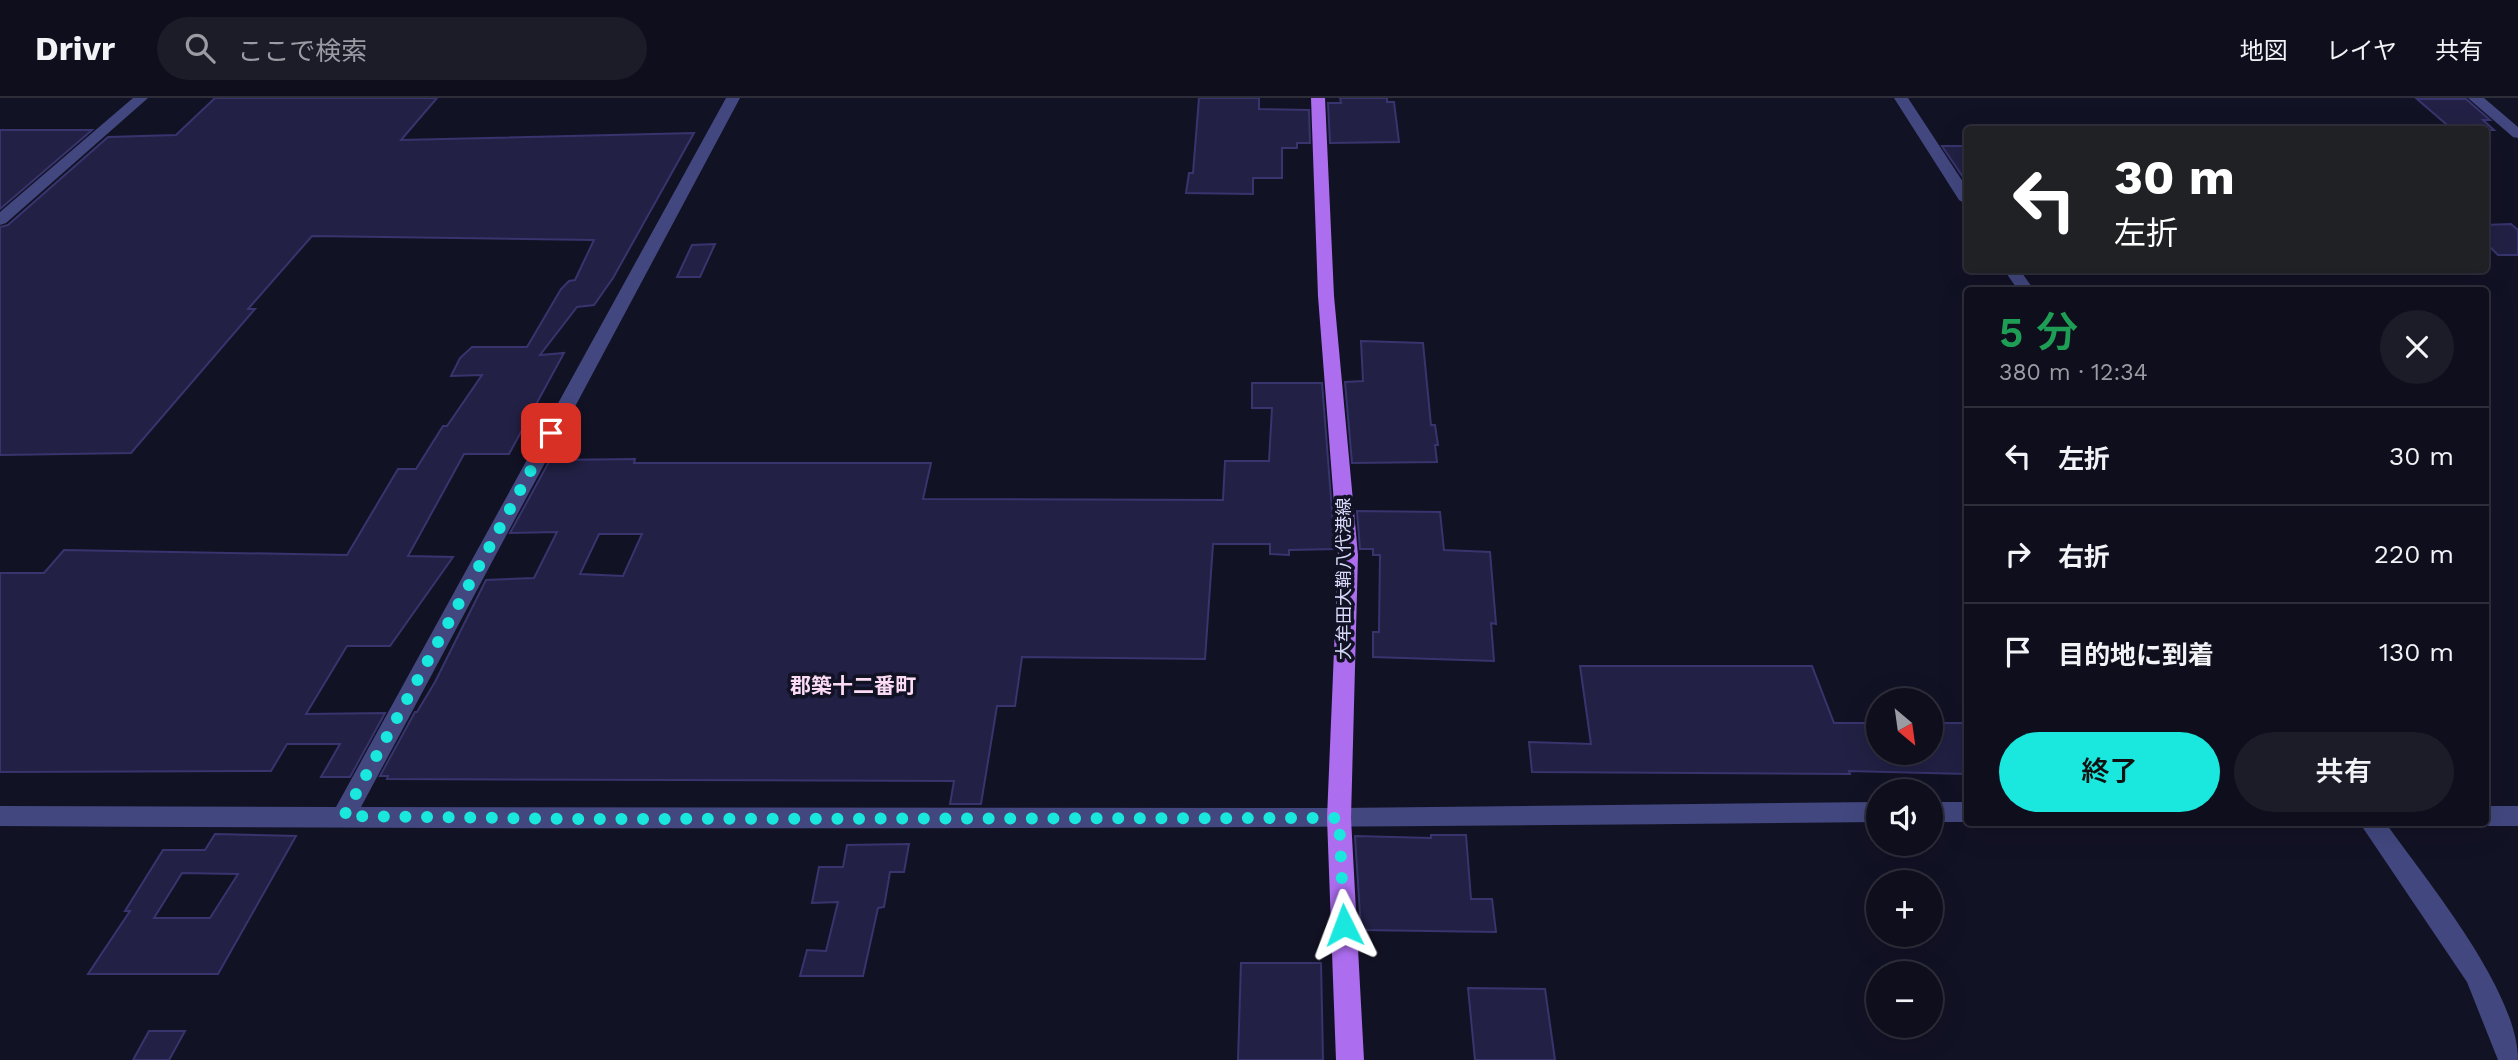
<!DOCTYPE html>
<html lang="ja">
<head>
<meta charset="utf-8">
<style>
  body { margin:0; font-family:"Work Sans","Noto Sans JP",sans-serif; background:#1c1c29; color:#f1f3f6; height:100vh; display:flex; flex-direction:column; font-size:26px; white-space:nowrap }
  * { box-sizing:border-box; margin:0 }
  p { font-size:23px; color:#9b9ca3 }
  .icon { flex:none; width:38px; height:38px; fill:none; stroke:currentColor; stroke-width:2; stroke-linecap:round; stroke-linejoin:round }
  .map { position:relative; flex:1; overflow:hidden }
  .details { position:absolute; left:1964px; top:189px; width:525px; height:539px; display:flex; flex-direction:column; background:#0e0e1c; border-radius:7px; box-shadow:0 7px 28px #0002,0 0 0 2px #2e2e3b }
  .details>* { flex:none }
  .guide { position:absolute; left:1964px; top:28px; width:525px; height:147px; border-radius:7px; box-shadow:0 7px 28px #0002,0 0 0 2px #2e2e3b; background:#202124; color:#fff; overflow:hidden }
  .needle { width:46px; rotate:151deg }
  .tools { position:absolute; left:1866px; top:590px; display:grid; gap:14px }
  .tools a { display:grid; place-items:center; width:77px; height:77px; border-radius:50%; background:#0e0e1c; box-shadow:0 7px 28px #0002,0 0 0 2px #2e2e3b; font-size:35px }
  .pin { position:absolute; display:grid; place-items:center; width:60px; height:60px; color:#fff; margin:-30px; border-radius:14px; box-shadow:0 4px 10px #0006 }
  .me { position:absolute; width:77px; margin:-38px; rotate:357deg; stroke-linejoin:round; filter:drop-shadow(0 0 5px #0008) }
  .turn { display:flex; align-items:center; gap:24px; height:147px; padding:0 35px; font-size:32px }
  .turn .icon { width:91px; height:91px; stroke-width:2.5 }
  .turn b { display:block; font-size:49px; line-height:60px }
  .round { display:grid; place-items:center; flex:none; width:74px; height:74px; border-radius:37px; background:#1c1c29 }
  .overview { display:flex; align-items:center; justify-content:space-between; height:119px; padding:0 35px }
  h1 { font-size:42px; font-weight:600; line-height:52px; color:#1e9e55 }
  .cta { display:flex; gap:14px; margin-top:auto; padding:14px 35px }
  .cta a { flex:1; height:80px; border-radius:42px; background:#1ae7de; color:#111; font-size:28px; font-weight:600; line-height:80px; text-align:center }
  .cta a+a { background:#1c1c29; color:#f1f3f6 }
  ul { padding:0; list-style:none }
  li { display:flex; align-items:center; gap:21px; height:98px; padding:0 35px; border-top:2px solid #2e2e3b }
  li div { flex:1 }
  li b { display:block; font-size:26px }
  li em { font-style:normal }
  header { display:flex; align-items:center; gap:42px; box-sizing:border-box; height:98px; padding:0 35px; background:#0e0e1c; border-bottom:2px solid #2e2e3b }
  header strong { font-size:33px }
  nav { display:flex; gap:38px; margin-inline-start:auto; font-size:24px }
  .search { width:490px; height:63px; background:#1c1c29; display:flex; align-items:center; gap:18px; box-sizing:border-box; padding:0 24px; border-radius:38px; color:#9b9ca3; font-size:26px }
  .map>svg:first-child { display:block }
  .building { fill:#222044; stroke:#38346e; stroke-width:2; fill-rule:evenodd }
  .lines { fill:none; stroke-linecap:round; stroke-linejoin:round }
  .minor { fill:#42487f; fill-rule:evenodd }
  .major { fill:#ac6def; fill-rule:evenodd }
  .route { stroke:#1ae7de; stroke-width:12; stroke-dasharray:0 21.6 }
  .labels { text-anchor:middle; stroke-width:7; stroke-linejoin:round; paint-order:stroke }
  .street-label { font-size:18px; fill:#dadbfb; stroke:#121225 }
  .quarter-label { font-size:21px; font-weight:bold; fill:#fbdcf4; stroke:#121225 }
</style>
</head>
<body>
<header>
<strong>Drivr</strong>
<div class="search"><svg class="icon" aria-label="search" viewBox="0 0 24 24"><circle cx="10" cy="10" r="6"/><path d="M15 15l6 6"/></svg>ここで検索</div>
<nav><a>地図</a><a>レイヤ</a><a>共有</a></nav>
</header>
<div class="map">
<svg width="2518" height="962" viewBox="0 0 2518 962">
  <rect width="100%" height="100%" fill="#121225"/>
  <g class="building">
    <polygon points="215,0 437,0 401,42 694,35 613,180 594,207 577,209 540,257 564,255 509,356 464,356 408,458 453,459 390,548 347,548 306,616 385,615 350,679 321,679 340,646 287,646 271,673 0,674 0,475 44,475 64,452 347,457 398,371 416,371 443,328 447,328 482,277 451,278 460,260 472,249 527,249 561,191 569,183 575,182 594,142 312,138 248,211 255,211 131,355 0,357 0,129 8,127 108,39 176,37"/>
    <polygon points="1199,0 1259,0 1259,11 1309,12 1310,45 1297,45 1297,50 1282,50 1282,80 1253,80 1253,96 1186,95 1189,75 1193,75"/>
    <polygon points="1340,0 1387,0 1387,4 1394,4 1399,44 1330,45 1328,5 1341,5"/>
    <polygon points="2417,1 2466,1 2490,22 2483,22 2494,32 2453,32"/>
    <polygon points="0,32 92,32 0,111"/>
    <polygon points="1942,48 1967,48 1967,85"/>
    <polygon points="2511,126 2518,132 2518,157 2498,157 2485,144 2485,127"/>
    <polygon points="715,146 700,179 677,179 692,147"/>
    <polygon points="1361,243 1423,245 1431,327 1435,327 1438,347 1435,347 1437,364 1352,365 1345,284 1363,283"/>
    <path d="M1252,285H1322L1335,451L1289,452V457L1270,456V446H1213L1205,561L1022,559L1015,608H997L981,706H950L954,683L387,681L388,678H380L415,614H417L435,584L486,482L534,480L557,434L510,435L550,362L635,361L634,365H931L923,401L1223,402L1225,363H1269L1272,310H1252ZM599,436H642L623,478L580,476Z"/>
    <polygon points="1357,413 1440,414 1444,452 1490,454 1496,526 1491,525 1494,563 1373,559 1373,534 1379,534 1380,457 1373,457 1373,451 1360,451"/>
    <polygon points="1580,568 1812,568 1834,625 1878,625 1878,654 1930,654 1930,625 1967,625 1967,676 1849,673 1850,676 1532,674 1529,644 1591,646"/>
    <path d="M215,736L296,738L218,876H88L130,813H125L163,752H205ZM182,775L238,776L210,820H154Z"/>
    <polygon points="1431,737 1466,737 1471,801 1492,801 1496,834 1361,832 1355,738 1431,740"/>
    <polygon points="909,746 904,774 890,774 884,809 878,810 863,878 800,878 807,852 826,853 838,804 812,805 819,769 843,769 847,747"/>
    <polygon points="1241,865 1321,865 1323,962 1238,962"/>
    <polygon points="1468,890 1545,891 1555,962 1475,962"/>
    <polygon points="149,933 185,933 169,962 133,962"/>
  </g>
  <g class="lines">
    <g class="minor">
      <polygon points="133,0 148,0 6,125 0,127 0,114"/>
      <path d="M726,0H740L361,709L1339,710L1878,704V724C1252,731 626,732 0,728V708L336,709Z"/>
      <polygon points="1894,0 1908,0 1967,90 1967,107 1959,102"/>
      <polygon points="2468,0 2484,0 2518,29 2518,40 2513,39"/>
      <polygon points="2004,172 2020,172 2034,192 2018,192"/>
      <rect x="1930" y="704" width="37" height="20"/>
      <polygon points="2485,708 2518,708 2518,728 2485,728 2476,725 2485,724"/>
      <path d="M2359,724H2385C2426,782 2518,892 2518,962H2498L2467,884Z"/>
    </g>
    <polygon class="major" points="1311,0 1325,0 1334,198 1358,457 1351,720 1364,962 1336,962 1327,720 1338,457 1318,198"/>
  </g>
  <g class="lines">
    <polyline class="route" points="551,335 344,718 582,721 1339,720 1344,827"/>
  </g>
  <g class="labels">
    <g class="street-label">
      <text transform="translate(1344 481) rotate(-90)" y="6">大牟田大鞘八代港線</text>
    </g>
    <g class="quarter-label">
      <text x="853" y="595">郡築十二番町</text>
    </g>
  </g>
</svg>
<div class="tools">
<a><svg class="needle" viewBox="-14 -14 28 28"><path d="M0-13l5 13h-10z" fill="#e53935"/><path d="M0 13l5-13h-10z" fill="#9b9ca3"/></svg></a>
<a><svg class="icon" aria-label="sound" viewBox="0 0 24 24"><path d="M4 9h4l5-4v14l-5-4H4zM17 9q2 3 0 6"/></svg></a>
<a>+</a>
<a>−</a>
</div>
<div class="pin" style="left:551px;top:335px;background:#d93025"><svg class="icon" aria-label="arrive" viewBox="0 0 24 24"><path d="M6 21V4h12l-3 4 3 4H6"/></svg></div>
<svg class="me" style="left:1344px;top:827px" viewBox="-20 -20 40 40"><path d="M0-17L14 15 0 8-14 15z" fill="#1ae7de" stroke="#fff" stroke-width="4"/></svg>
<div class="guide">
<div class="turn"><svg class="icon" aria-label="left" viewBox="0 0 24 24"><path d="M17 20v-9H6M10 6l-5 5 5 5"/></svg><div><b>30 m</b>左折</div></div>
</div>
<section class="details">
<div class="overview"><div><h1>5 分</h1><p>380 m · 12:34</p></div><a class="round"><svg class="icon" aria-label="close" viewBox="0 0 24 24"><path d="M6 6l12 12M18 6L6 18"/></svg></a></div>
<ul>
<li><svg class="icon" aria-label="left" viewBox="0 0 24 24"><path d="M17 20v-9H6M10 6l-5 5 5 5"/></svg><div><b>左折</b></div><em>30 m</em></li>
<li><svg class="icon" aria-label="right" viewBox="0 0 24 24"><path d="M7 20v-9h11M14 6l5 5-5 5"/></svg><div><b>右折</b></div><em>220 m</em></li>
<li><svg class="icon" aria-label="arrive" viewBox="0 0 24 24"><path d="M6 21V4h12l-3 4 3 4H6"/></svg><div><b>目的地に到着</b></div><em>130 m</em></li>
</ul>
<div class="cta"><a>終了</a><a>共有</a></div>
</section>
</div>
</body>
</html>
